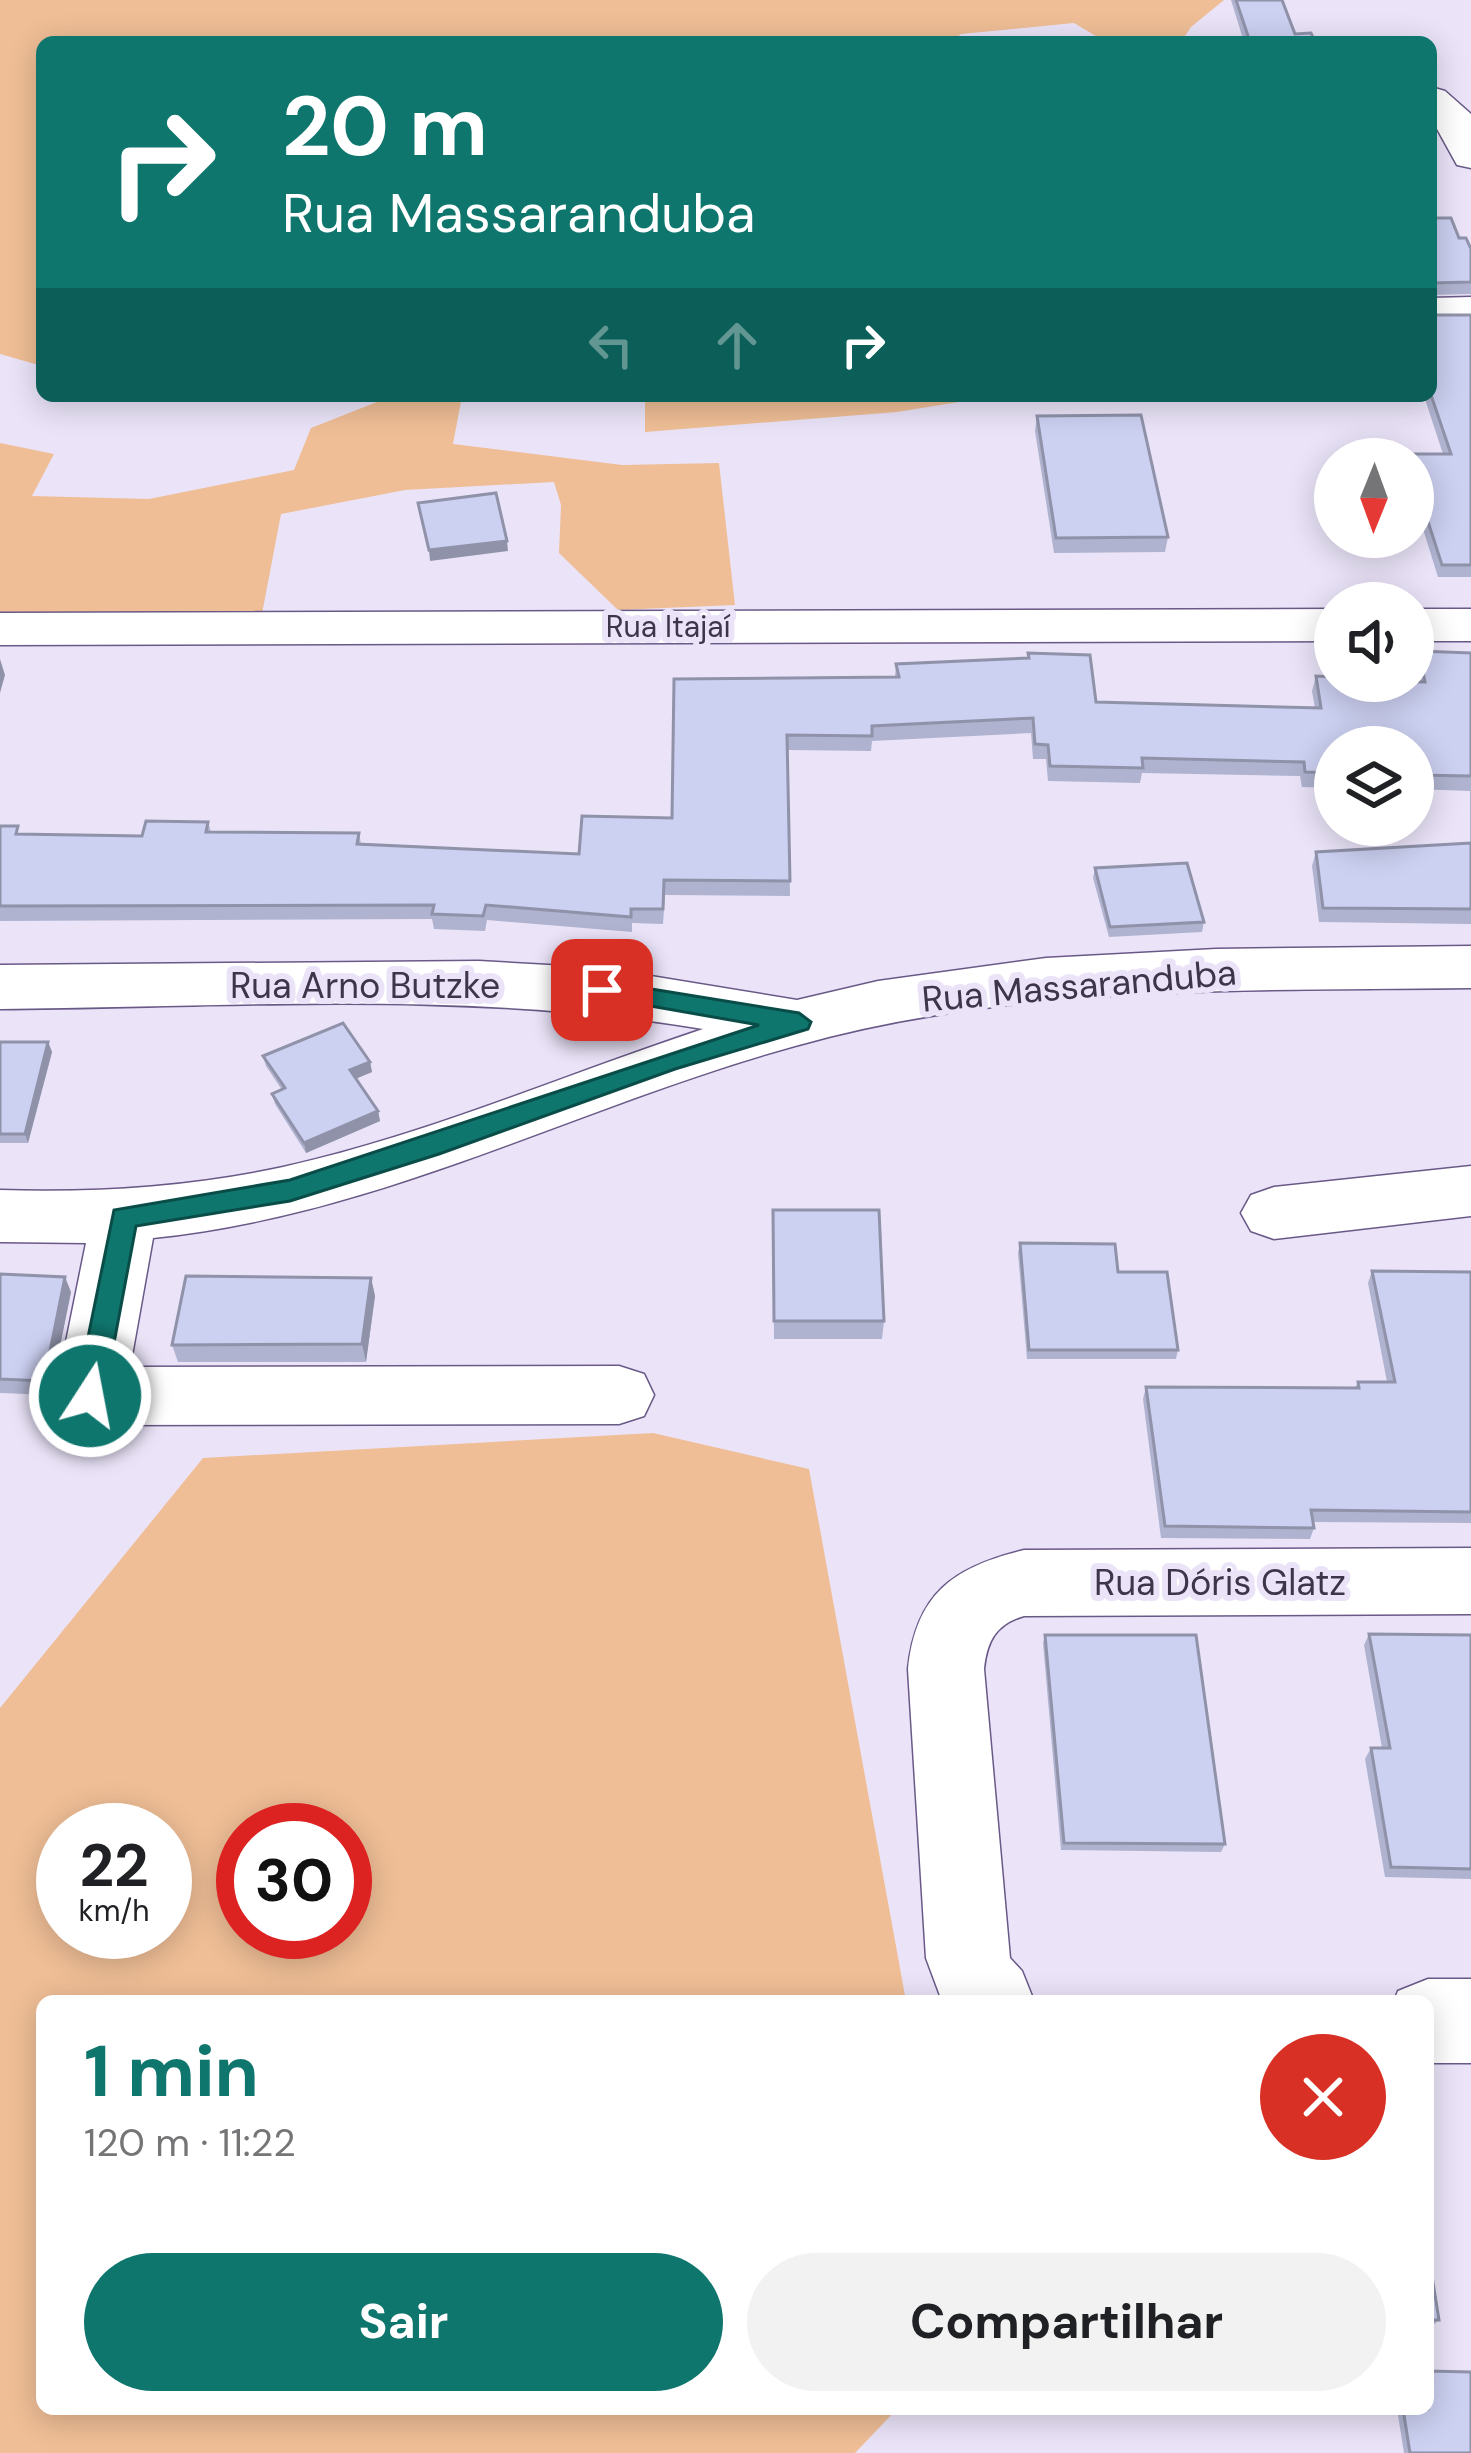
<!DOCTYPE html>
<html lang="pt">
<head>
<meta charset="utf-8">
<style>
  body { margin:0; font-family:"DM Sans",sans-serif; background:#f2f2f2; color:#202124; height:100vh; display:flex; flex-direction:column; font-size:45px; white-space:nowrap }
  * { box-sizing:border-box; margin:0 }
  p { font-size:39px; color:#757577 }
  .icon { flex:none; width:66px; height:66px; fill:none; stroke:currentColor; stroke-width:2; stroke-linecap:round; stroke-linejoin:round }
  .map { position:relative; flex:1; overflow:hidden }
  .panel { position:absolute; left:36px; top:1995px; width:1398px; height:420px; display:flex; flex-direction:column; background:#fff; border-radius:18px; box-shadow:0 6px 30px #0003 }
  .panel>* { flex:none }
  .top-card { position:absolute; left:36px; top:36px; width:1401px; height:366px; border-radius:18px; box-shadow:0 6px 30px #0003; background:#0f766e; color:#fff; overflow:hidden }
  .needle { width:78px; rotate:181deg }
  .tools { position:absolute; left:1314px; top:438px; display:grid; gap:24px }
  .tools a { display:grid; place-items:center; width:120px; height:120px; border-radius:50%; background:#fff; box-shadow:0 6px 30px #0003; font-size:60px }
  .speed { position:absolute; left:36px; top:1803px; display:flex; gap:24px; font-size:60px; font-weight:700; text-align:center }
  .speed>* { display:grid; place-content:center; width:156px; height:156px; border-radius:50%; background:#fff; box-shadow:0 6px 30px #0003; line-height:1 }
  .speed small { font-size:30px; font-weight:400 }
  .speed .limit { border:18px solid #d22; background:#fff; color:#111 }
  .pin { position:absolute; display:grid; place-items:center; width:102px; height:102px; color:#fff; margin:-51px; border-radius:24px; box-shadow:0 6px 18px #0006 }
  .me { position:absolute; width:132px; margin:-66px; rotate:11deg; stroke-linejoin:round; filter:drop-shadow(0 0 9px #0008) }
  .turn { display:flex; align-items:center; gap:42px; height:252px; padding:0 48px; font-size:54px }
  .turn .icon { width:156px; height:156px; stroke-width:2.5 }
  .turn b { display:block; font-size:84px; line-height:102px }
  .lanes { display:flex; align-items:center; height:114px; padding:0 48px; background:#0003; justify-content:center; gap:60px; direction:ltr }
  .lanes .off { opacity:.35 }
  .round { display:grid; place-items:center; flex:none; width:126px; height:126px; border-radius:63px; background:#f2f2f2 }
  .summary { display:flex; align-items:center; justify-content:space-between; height:204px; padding:0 48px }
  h1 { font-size:72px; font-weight:700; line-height:90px; color:#0f766e }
  .action { display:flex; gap:24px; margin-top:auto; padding:24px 48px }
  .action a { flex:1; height:138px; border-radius:72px; background:#0f766e; color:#fff; font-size:48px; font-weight:700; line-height:138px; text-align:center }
  .action a+a { background:#f2f2f2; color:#202124 }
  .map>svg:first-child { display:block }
  .green { fill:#efbe96; fill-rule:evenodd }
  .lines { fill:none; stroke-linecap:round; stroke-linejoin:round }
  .street-casing { stroke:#695987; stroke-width:3 }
  .street { fill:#fff; fill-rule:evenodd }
  .wall { fill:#afb3cf }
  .shaded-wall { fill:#8f92a9 }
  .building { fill:#ccd0f1; stroke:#8f92a9; stroke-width:3 }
  .route { fill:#0f766e; stroke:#0a4d48; stroke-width:3 }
  .labels { text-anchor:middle; stroke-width:12; stroke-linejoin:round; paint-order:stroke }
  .far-street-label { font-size:30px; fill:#3d364b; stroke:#ebe4f9 }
  .street-label { font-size:36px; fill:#3d364b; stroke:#ebe4f9 }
</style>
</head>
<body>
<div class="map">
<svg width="1471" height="2453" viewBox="0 0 1471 2453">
  <rect width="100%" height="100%" fill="#ebe4f9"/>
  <g class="green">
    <polygon points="0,0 1224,0 1191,27 1181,42 1106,42 1074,23 961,34 950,42 42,42 42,366 0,354"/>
    <polygon points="392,396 462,396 453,444 622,465 719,463 735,605 618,610 559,553 561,505 554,482 405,490 281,514 261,619 0,621 0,443 54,454 32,496 149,499 294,470 311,428"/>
    <polygon points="645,396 996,396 897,412 645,432"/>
    <path d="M653,1433L809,1469L906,2001H42V2409H897L855,2453H0V1708L203,1458ZM165,1830V1932H63V1830ZM345,1830V1932H243V1830Z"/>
  </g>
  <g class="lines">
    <defs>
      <g id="street">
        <polygon points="1431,87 1445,91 1471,114 1471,168 1457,165 1431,118"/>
        <polygon points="1471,297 1471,323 1431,324 1431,298"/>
        <polygon points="1335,609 1335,641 0,645 0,613"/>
        <rect x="1413" y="609" width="58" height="32"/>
        <path d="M1471,946V988C1246,991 1014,984 795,1046C578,1106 380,1215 153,1238L130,1367L619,1366L644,1374L654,1395L644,1416L619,1424L90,1425L65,1417L55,1396L86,1243L0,1242V1190C96,1193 190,1187 283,1167C427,1135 564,1075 703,1029C471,990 234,1007 0,1009V965L479,961L602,968L797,1000L878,981L1046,958L1216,949Z"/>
        <polygon points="1471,1166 1471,1216 1274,1239 1251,1231 1241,1213 1251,1195 1274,1187"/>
        <path d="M1471,1548V1614L1024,1616C996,1624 987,1641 984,1669L1010,1958L1022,1971L1034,2001H942L926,1958L908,1669C916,1593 954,1567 1024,1550Z"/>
        <polygon points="1428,1979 1471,1979 1471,2063 1428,2063 1428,2001 1394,2001 1398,1991"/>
      </g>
    </defs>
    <use href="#street" class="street-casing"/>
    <use href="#street" class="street"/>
  </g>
  <g class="wall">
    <polygon points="1231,0 1282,0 1295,34 1315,42 1244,42"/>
    <polygon points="1431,218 1459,238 1471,249 1471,294 1431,295"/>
    <polygon points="1471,315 1471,577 1438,577 1413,497 1413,459 1405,459 1407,454 1443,454 1424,396 1431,396"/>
    <polygon points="1037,416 1168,537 1165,552 1054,553 1035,431"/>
    <polygon points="1419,651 1471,653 1471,924 1319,922 1312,866 1316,852 1470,843 1470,791 1413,789 1413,747 1335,747 1335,788 1302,787 1300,776 1142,773 1140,783 1048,781 1046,759 1033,759 1031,733 872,741 871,751 788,750 790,896 665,895 663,924 632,923 632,932 487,920 485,931 434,929 432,919 0,921 0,826 21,834 142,836 208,822 211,832 359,833 361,844 579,854 672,818 674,679 895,677 896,664 1096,702 1315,708 1312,691 1316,676 1418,681 1415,666"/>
    <polygon points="1095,868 1204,922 1202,932 1109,937 1093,878"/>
    <polygon points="0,1042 48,1042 52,1052 28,1143 0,1143"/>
    <polygon points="263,1056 370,1062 372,1072 356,1079 378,1111 380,1121 306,1153 275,1104 272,1094 282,1090 266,1066"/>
    <polygon points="773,1210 884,1321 882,1339 774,1339"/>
    <polygon points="1020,1243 1118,1272 1178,1350 1176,1359 1027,1359 1018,1253"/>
    <polygon points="1372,1271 1471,1272 1471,1523 1313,1522 1314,1528 1310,1539 1161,1538 1143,1399 1146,1387 1355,1388 1358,1382 1387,1382 1368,1283"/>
    <polygon points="0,1274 71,1292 50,1395 0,1393"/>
    <polygon points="371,1278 375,1296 366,1362 178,1362 172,1345"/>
    <polygon points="1369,1634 1471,1635 1471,1879 1385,1877 1365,1759 1371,1748 1382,1748 1364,1645"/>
    <polygon points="1045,1635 1225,1844 1221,1852 1061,1850 1043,1643"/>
    <polygon points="1428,2251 1439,2320 1429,2329 1428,2329"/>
    <polygon points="1397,2409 1428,2409 1471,2453 1404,2453"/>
  </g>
  <g class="shaded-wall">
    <polygon points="507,541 508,551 430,561 429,550"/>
    <polygon points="0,659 5,675 0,693"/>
    <polygon points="48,1042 52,1052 28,1143 25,1134"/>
    <polygon points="370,1062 372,1072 352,1080 350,1070"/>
    <polygon points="378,1111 380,1121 306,1153 304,1143"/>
    <polygon points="65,1277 71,1292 50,1395 44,1381"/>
    <polygon points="371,1278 375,1296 366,1362 362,1344"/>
  </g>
  <g class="building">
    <polygon points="1236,0 1282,0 1295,34 1311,33 1315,42 1250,42"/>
    <polygon points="1431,218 1451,218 1459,238 1466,238 1471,249 1471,282 1431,283"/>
    <polygon points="1431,315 1471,315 1471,565 1442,565 1413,475 1413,459 1408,459 1407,454 1451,454 1431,395"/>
    <polygon points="1141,415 1168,537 1056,538 1037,416"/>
    <polygon points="496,493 507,541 429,550 418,503"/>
    <polygon points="1419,651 1471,653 1471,776 1413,775 1413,747 1335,747 1335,773 1305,772 1304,762 1142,758 1143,768 1050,766 1048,745 1035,744 1033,718 872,726 872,736 787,735 790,881 664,880 663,909 631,909 631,917 486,905 483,916 432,914 434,905 0,906 0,826 18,826 16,834 142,836 146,821 208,822 206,832 359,833 357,844 579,854 582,816 672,818 674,679 899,677 896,664 1029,658 1028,653 1090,655 1096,702 1321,708 1316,676 1335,677 1335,681 1425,682"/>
    <polygon points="1471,843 1471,909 1323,908 1316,852"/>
    <polygon points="1187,863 1204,922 1110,927 1095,868"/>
    <polygon points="343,1023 370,1062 350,1070 378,1111 304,1143 272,1094 285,1088 263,1056"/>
    <polygon points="0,1042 48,1042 25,1134 0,1134"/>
    <polygon points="773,1210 879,1210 884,1321 774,1321"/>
    <polygon points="1020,1243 1115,1244 1118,1272 1167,1272 1178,1350 1029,1350"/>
    <polygon points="1372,1271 1471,1272 1471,1512 1311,1510 1314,1528 1165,1526 1146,1387 1359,1388 1358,1382 1395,1382"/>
    <polygon points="0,1274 65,1277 44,1381 0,1379"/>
    <polygon points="186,1276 371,1278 362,1344 172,1345"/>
    <polygon points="1369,1634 1471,1635 1471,1869 1391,1867 1371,1748 1390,1748"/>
    <polygon points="1045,1635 1196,1635 1225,1844 1064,1843"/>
    <polygon points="1428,2251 1439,2320 1428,2320"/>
    <polygon points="1428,2371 1471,2372 1471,2453 1410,2453 1403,2409 1428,2409"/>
  </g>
  <polygon class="route" points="602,981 799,1013 811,1022 808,1029 675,1069 439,1154 290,1201 136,1226 104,1396 100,1404 80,1404 76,1396 114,1210 290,1180 759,1025 593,996 589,990 593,984"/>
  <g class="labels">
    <g class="far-street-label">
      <text x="668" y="637">Rua Itajaí</text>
    </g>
    <g class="street-label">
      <text x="365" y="998">Rua Arno Butzke</text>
      <text transform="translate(1079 985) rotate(-5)" y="13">Rua Massaranduba</text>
      <text x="1220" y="1595">Rua Dóris Glatz</text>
    </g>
  </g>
</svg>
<div class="tools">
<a><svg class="needle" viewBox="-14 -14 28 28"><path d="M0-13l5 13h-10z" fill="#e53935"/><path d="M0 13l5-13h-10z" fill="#757577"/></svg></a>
<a><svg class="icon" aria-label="sound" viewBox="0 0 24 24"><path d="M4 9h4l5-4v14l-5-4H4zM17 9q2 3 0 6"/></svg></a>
<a><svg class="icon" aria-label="layers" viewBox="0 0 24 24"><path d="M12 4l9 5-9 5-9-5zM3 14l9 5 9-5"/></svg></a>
</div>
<div class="speed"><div>22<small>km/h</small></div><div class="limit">30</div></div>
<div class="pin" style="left:602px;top:990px;background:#d93025"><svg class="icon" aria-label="arrive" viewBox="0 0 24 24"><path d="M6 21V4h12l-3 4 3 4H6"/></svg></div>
<svg class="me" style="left:90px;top:1396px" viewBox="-20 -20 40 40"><circle r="17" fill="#0f766e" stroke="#fff" stroke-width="3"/><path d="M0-11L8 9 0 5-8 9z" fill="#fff"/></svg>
<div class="top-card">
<div class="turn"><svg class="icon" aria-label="right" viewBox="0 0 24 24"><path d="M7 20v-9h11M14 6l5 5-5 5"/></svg><div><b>20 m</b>Rua Massaranduba</div></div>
<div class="lanes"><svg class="icon off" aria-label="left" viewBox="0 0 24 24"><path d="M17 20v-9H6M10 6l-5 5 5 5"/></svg><svg class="icon off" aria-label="ahead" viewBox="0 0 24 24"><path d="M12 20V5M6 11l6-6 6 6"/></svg><svg class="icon" aria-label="right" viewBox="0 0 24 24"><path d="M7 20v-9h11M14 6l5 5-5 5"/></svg></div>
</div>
<section class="panel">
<div class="summary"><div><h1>1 min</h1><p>120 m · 11:22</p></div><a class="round" style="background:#d93025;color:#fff"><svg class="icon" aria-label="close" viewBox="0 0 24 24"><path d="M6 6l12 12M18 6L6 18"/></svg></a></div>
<div class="action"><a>Sair</a><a>Compartilhar</a></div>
</section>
</div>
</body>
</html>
